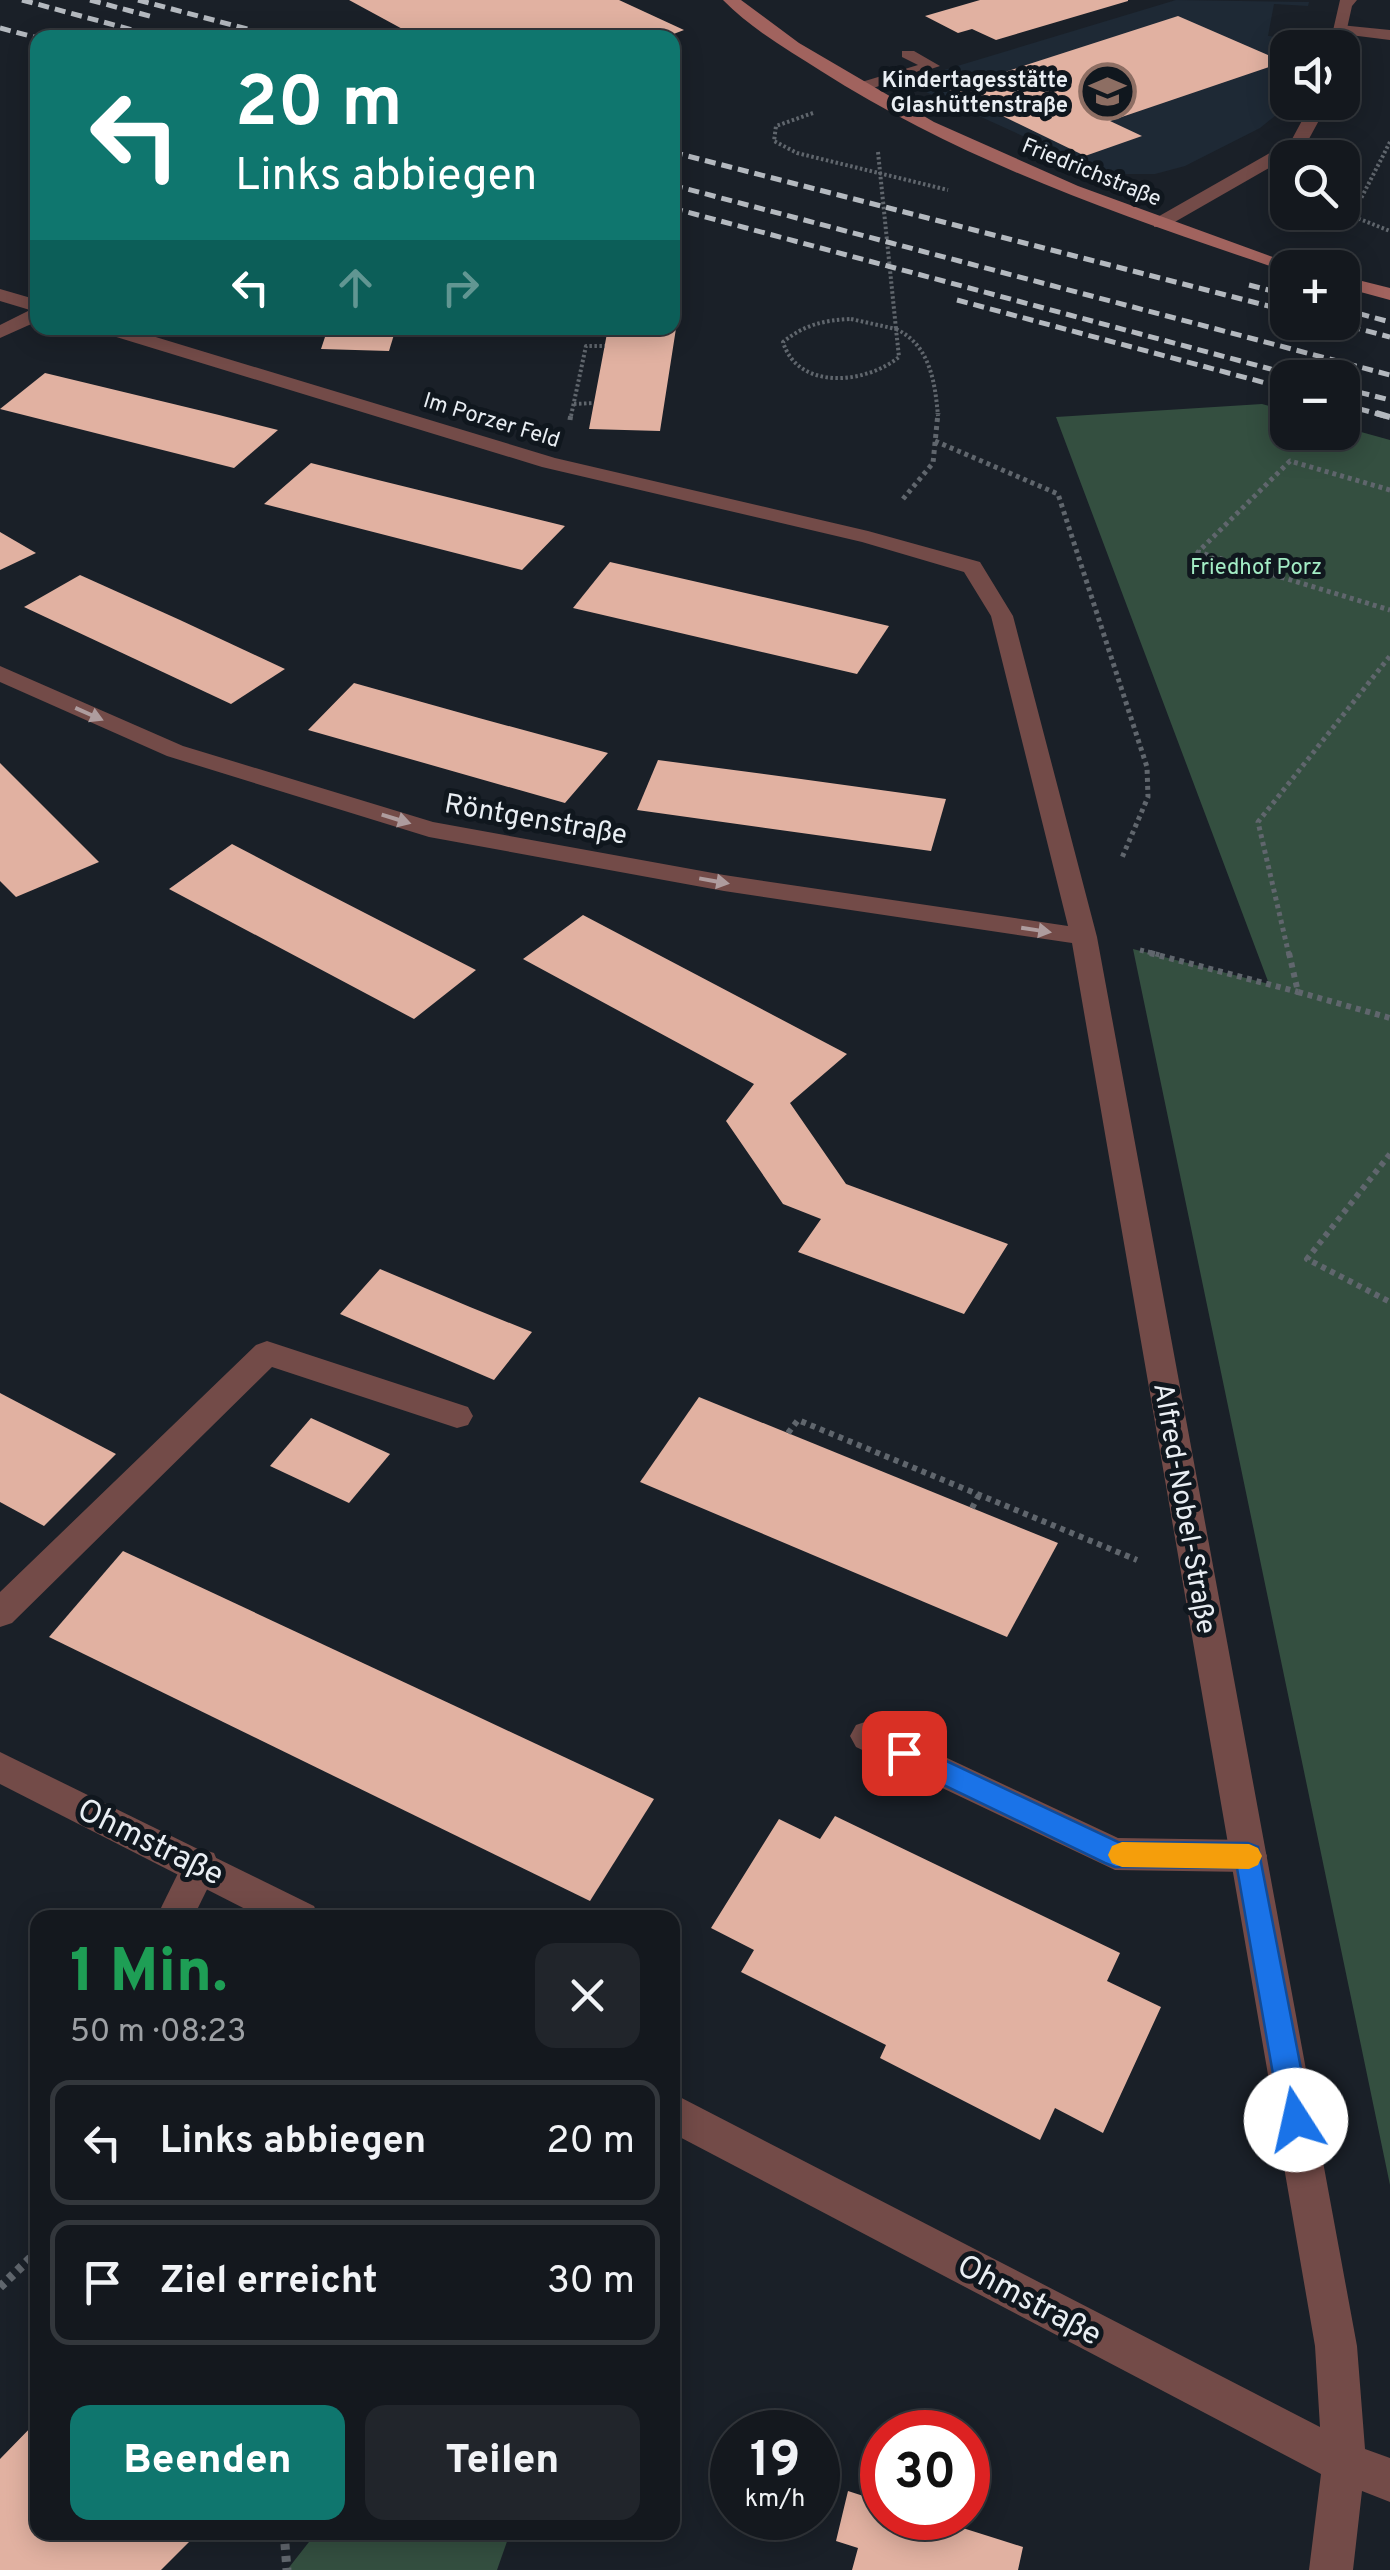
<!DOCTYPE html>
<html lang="de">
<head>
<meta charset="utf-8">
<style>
  body { margin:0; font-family:Overpass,sans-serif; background:#21252b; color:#f1f3f6; height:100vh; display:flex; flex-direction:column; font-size:38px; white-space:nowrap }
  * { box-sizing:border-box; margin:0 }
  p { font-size:32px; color:#9da0a4 }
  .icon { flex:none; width:55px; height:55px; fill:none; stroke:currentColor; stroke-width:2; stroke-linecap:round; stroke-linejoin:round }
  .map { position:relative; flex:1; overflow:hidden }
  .panel { position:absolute; left:30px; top:1910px; width:650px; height:630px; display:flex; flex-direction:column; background:#14181e; border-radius:20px; box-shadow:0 5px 25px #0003,0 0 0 2px #33373c }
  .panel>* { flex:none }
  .banner { position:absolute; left:30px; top:30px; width:650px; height:305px; border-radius:20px; box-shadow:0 5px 25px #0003,0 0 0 2px #33373c; background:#0f766e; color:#fff; overflow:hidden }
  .buttons { position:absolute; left:1270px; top:30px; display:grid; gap:20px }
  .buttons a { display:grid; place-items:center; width:90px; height:90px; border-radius:20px; background:#14181e; box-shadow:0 5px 25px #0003,0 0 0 2px #33373c; font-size:50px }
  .speed { position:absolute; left:710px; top:2410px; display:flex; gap:20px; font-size:50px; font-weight:700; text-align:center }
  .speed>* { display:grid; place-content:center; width:130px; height:130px; border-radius:50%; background:#14181e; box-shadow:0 5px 25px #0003,0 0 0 2px #33373c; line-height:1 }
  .speed small { font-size:25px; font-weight:400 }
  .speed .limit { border:15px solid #d22; background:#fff; color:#111 }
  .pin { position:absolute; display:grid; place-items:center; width:85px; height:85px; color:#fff; margin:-42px; border-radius:20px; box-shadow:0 5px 15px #0006 }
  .me { position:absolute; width:110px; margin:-55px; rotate:350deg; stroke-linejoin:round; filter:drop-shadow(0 0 8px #0008) }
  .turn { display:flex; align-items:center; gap:35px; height:210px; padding:0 40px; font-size:45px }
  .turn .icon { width:130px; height:130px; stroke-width:2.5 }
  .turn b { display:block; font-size:70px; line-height:85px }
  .lanes { display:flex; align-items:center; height:95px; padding:0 40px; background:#0003; justify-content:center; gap:50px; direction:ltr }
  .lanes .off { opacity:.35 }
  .round { display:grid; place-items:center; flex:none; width:105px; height:105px; border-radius:20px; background:#21252b }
  .headline { display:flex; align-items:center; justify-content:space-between; height:170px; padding:0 40px }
  h1 { font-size:60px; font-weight:800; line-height:75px; color:#1e9e55 }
  .cta { display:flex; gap:20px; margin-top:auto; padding:20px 40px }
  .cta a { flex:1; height:115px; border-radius:20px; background:#0f766e; color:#fff; font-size:40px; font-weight:800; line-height:115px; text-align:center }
  .cta a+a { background:#21252b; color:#f1f3f6 }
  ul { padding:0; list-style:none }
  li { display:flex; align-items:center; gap:30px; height:125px; margin:0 20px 15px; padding:0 20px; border:5px solid #33373c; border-radius:20px }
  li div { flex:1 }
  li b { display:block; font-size:38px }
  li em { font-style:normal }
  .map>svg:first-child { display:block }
  .built { fill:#1e2935 }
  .green { fill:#344f40 }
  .building { fill:#e1b1a1 }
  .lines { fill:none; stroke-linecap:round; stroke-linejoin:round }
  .path-far3 { stroke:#60666d; stroke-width:4; stroke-dasharray:2.5 2.5; stroke-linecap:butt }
  .path-far2 { stroke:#60666d; stroke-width:5; stroke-dasharray:4 4; stroke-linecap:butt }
  .path-far1 { stroke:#60666d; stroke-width:6; stroke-dasharray:5 5; stroke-linecap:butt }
  .path { stroke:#60666d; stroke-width:9; stroke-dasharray:6 6; stroke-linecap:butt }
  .lane { fill:#734b48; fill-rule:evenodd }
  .street { fill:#734b48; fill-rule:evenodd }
  .secondary { fill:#a1635e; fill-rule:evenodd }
  .rail-far1 { stroke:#b4b9bf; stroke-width:5; stroke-dasharray:11 6; stroke-linecap:butt }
  .rail { stroke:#b4b9bf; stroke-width:6; stroke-dasharray:15 8; stroke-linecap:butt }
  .oneway { fill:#ae9c9e }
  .route { fill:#1a73e8; stroke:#114b97; stroke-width:2.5 }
  .slow { fill:#f59e0b }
  .labels { text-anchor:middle; stroke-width:10; stroke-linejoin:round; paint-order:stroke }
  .far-poi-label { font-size:22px; font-weight:bold; fill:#e9eef3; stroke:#10171e; text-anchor:end }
  .far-street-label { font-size:22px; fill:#e9eef3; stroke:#10171e }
  .far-park-label { font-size:22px; fill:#a3ecc5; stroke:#10171e }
  .street-label { font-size:28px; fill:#e9eef3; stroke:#10171e }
  .near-street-label { font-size:32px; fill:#e9eef3; stroke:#10171e }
</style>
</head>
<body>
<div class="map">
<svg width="1390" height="2570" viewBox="0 0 1390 2570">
  <rect width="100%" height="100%" fill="#1a2028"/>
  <polygon class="built" points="1176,0 1309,2 1308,6 1274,4 1268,36 1303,39 1302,47 1288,48 1286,107 1260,128 1185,166 1155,174 1120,174 1091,167 904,82"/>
  <g class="green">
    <polygon points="1262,404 1287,411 1288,432 1342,432 1343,427 1390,440 1390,2185 1133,949 1269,984 1056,417"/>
    <polygon points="316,2533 316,2532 510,2533 497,2570 287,2570"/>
  </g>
  <g class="building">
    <polygon points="349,0 619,0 684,30 663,38 474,38 464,33 449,38 419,38"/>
    <polygon points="980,0 1128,0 1128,1 996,40 972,29 958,33 925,16"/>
    <polygon points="1178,16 1284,62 1110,121 1142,136 1085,156 949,90"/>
    <polygon points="672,321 677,322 660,431 589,429 608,328 672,328"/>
    <polygon points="328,328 396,328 389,351 321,349"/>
    <polygon points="45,373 219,415 278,430 234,468 0,409"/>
    <polygon points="311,463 378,480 565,526 522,570 264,504"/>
    <polygon points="0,532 36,553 0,570"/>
    <polygon points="610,562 816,609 889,626 857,674 573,608"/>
    <polygon points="80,575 180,620 285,669 231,704 24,607"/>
    <polygon points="354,683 479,718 608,753 565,803 308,730"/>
    <polygon points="658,760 801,779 946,799 931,851 637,810"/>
    <polygon points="0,763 99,862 16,897 0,881"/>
    <polygon points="232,844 291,875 476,970 414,1019 169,889"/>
    <polygon points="583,915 847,1054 790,1103 846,1184 1008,1244 964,1314 798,1252 821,1219 783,1204 726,1121 754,1084 523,959"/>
    <polygon points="380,1269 470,1307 532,1332 494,1380 340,1314"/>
    <polygon points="0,1393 116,1454 44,1526 0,1502"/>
    <polygon points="699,1397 1058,1543 1007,1637 640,1482"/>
    <polygon points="311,1418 390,1454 349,1503 270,1466"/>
    <polygon points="123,1551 468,1712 654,1799 590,1901 49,1637"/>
    <polygon points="835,1816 1120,1953 1107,1981 1161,2007 1103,2133 1055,2108 1040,2140 880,2058 886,2045 741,1972 754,1950 711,1928 779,1819 820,1839"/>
    <polygon points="38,2420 38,2532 199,2532 161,2570 0,2570 0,2459"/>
    <polygon points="848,2491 882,2502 882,2518 931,2518 1023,2547 1018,2570 852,2570 858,2548 836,2541"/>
  </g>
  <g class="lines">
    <g class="path-far3">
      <polyline points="813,113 776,126 774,141 797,153 948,190"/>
      <polyline points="1390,142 1352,216 1390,231"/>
      <polyline points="878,152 896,329"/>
      <polyline points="1342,188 1354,209"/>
      <polyline points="1335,212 1352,216"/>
      <path d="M851,319L896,329L899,357C866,384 798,391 783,342C804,325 824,320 851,319Z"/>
      <path d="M896,329C930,345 935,382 938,416"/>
      <polyline points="574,404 594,403"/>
      <polyline points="571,416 586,346 605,346"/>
    </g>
    <g class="path-far2">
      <polyline points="570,420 571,413"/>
      <polyline points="935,441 1058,494 1147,767 1148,797 1121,860"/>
      <polyline points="1390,490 1290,461 1198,552 1390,610"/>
      <polyline points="903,499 933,463 938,413"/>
      <polyline points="1140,950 1160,955"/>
      <polyline points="1289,955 1258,822 1390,656"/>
    </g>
    <g class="path-far1">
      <polyline points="1150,953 1298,992"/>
      <polyline points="1289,953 1298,992 1390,1018"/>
      <polyline points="1390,1154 1307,1259 1390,1302"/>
      <polyline points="788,1433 798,1420 1137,1560"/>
      <polyline points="972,1508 979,1495"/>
    </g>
    <g class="path">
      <polyline points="0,2287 38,2251"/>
      <polyline points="284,2532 287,2570"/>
    </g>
    <g class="lane">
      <polygon points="1340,25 1390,30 1390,40 1334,33 1334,27"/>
      <polygon points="902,51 914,51 940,66 867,90 855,90 855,84 918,65 902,57"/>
      <polygon points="267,1341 468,1407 473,1416 468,1425 457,1428 272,1367 12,1623 0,1627 0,1592 256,1345"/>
      <polygon points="868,1721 1118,1838 1249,1840 1262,1845 1267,1856 1262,1867 1249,1872 1115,1870 856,1747 850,1736 856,1725"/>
      <polygon points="201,1849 214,1853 219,1865 193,1918 156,1918 188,1853"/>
    </g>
    <g class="street">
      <polygon points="1340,0 1357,0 1352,6 1342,51 1342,48 1329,48"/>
      <polygon points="1312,102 1329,102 1304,148 1166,227 1154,227 1154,219 1291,141"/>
      <polygon points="0,289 38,300 38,321 0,338 0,325 30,310 0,301"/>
      <polygon points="98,328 126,328 555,458 868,531 980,562 1013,616 1097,937 1357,2346 1365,2449 1390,2458 1390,2502 1362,2491 1353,2570 1309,2570 1321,2474 672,2133 672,2093 1320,2427 1315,2346 1072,943 724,891 429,837 167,756 0,682 0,666 183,746 433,822 724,875 1068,926 991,616 964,572 862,542 542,467 100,332"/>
      <polygon points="0,1752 314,1906 319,1918 263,1918 0,1784"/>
    </g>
    <g class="secondary">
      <path d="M723,0H741L799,43L934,122L1078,186L1303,268H1288V272C1127,218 965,163 821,71C788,50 750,28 723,0Z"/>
      <polygon points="1342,276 1390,288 1390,300 1342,287"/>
    </g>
    <g class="rail-far1">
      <polyline points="22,0 162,38"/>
      <polyline points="90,0 153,17"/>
      <polyline points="138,0 281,38"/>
      <polyline points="0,28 38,38"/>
      <polyline points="672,152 1288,311"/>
      <polyline points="672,185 1390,375"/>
      <polyline points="672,208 1304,378"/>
      <polyline points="1249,285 1288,295"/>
      <polyline points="957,300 1288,389"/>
      <polyline points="1342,309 1390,322"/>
      <polyline points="1333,322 1390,337"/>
      <polyline points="1342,388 1390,400"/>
      <polyline points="1342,404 1385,416"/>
    </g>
    <polyline class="rail" points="1376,413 1390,417"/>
  </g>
  <defs><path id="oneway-solid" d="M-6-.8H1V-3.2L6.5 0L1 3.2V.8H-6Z" transform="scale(2.5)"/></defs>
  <g class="oneway">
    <use href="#oneway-solid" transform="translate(89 714) rotate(24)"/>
    <use href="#oneway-solid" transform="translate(396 819) rotate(17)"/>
    <use href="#oneway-solid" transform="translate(714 881) rotate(10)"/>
    <use href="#oneway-solid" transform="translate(1036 930) rotate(9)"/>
  </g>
  <polygon class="route" points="904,1741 1118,1842 1248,1843 1258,1847 1311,2120 1306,2130 1296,2134 1285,2130 1281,2120 1237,1868 1115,1867 1105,1863 894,1761 890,1753 894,1745"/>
  <polygon class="slow" points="1122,1842 1249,1844 1258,1848 1262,1856 1258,1865 1249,1869 1122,1867 1112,1863 1108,1855 1112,1846"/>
  <defs>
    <symbol id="school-ring" viewBox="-11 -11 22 22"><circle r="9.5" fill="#10171e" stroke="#8d6e63" stroke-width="1.5"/><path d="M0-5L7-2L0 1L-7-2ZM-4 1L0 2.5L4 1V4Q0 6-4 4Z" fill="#8d6e63"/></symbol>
  </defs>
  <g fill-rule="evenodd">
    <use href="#school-ring" x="1076" y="60" width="63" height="63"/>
  </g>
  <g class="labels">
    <g class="far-poi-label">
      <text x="1068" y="87">Kindertagesstätte<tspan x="1068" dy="25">Glashüttenstraße</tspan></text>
    </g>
    <g class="far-street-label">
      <text transform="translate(1092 171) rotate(22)" y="8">Friedrichstraße</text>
      <text transform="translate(492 419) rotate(17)" y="8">Im Porzer Feld</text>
    </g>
    <g class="far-park-label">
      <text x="1256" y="574">Friedhof Porz</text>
    </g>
    <g class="street-label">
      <text transform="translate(536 818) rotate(10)" y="10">Röntgenstraße</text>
      <text transform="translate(1186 1508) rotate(80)" y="10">Alfred-Nobel-Straße</text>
    </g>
    <g class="near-street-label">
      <text transform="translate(151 1841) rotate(26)" y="11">Ohmstraße</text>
      <text transform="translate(1030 2299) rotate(28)" y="11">Ohmstraße</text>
    </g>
  </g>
</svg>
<div class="buttons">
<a><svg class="icon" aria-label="sound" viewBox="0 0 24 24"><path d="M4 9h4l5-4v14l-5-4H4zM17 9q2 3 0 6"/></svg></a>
<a><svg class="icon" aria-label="search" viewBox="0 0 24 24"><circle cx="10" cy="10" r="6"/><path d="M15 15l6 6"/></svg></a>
<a>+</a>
<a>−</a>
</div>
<div class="speed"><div>19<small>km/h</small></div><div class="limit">30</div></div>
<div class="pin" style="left:904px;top:1753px;background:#d93025"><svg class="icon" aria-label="arrive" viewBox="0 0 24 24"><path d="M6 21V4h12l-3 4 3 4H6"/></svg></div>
<svg class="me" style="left:1296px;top:2120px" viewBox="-20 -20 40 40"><circle r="19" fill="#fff"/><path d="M0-13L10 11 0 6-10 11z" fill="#1a73e8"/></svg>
<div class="banner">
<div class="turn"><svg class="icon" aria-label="left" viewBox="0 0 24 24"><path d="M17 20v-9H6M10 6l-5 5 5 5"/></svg><div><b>20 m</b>Links abbiegen</div></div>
<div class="lanes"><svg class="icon" aria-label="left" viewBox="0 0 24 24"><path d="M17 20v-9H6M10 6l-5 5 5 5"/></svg><svg class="icon off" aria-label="ahead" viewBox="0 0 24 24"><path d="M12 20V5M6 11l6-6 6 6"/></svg><svg class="icon off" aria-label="right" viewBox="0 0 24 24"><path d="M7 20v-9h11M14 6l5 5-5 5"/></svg></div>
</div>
<section class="panel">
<div class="headline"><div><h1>1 Min.</h1><p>50 m · 08:23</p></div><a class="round"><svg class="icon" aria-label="close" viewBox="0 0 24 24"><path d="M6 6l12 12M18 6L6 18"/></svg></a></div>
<ul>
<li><svg class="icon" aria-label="left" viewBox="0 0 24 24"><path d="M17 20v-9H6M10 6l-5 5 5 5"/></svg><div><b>Links abbiegen</b></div><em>20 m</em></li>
<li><svg class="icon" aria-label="arrive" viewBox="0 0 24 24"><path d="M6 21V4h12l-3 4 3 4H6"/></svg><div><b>Ziel erreicht</b></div><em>30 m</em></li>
</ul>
<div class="cta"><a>Beenden</a><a>Teilen</a></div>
</section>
</div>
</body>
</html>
